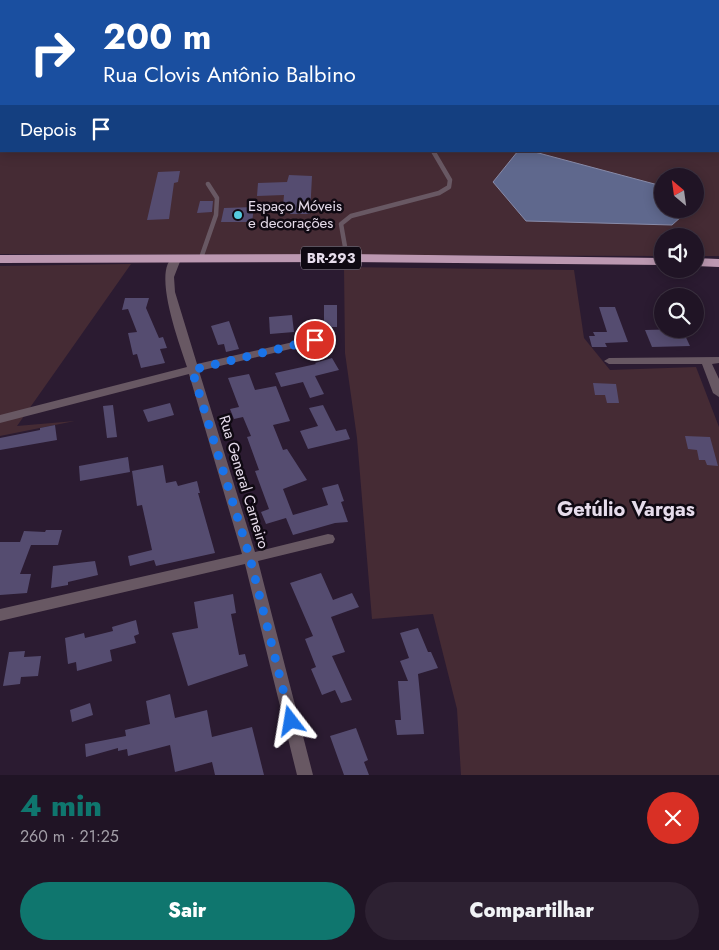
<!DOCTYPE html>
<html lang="pt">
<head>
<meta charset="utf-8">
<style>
  body { margin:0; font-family:Jost,sans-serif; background:#2d2132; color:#f1f3f6; height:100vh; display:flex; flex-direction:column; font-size:19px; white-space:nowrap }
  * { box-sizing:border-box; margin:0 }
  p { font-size:16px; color:#a29ea7 }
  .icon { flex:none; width:28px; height:28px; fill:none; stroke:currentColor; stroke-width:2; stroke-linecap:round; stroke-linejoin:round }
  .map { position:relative; height:775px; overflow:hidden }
  .sheet { display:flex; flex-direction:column; background:#201425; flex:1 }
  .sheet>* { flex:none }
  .top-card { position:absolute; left:0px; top:0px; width:720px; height:152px; box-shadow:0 2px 12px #0003,0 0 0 1px #3d3342; background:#1a4fa0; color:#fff; overflow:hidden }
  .needle { width:32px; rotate:331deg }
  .controls { position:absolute; left:654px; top:168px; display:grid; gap:10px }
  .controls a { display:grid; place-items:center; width:50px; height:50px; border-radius:50%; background:#201425; box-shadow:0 2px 12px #0003,0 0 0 1px #3d3342; font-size:25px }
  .pin { position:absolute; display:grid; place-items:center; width:42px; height:42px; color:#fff; margin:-21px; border:2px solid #fff; border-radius:50%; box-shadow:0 1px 5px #0007 }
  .me { position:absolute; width:55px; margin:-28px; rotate:346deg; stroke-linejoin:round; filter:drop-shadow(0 0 4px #0008) }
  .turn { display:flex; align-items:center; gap:18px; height:105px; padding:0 20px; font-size:22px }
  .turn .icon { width:65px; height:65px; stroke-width:2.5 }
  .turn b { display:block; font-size:35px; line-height:42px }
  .then { display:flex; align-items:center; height:48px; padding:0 20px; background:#0003; gap:10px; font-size:19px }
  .round { display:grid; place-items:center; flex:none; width:52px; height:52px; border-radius:26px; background:#2d2132 }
  .headline { display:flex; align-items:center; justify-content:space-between; height:85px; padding:0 20px }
  h1 { font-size:30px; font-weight:800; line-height:38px; color:#0f766e }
  .action { display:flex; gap:10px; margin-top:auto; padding:10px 20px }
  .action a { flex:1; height:58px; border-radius:30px; background:#0f766e; color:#fff; font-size:20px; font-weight:800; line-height:58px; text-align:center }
  .action a+a { background:#2d2132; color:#f1f3f6 }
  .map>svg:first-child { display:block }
  .green { fill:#452b34; fill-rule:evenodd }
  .water { fill:#5f688d; stroke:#888ba9 }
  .building { fill:#554c70 }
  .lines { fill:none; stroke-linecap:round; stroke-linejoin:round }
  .service { stroke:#685863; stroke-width:4.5 }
  .minor { fill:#685863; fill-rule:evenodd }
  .trunk { fill:#bc98b1; fill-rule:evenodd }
  .route { stroke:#1a73e8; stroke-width:9; stroke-dasharray:0 16.2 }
  .poi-dot { fill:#55cadf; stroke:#0f0912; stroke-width:2 }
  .labels { text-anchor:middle; stroke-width:5; stroke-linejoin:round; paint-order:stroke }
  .shield { fill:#0f0912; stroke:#a69daa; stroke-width:1 }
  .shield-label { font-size:14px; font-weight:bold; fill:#e6dceb }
  .poi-label { font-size:15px; fill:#e6dceb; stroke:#0f0912; text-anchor:start }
  .street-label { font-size:15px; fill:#e6dceb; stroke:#0f0912 }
  .district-label { font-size:20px; font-weight:bold; fill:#e6dceb; stroke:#0f0912 }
</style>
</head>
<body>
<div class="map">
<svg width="719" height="775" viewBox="0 0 719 775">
  <rect width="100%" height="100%" fill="#2b1b31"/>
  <g class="green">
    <path d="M0,0L553,1H1V151H719V39V256H695V236H662V256L0,254ZM662,176H695V209H662Z"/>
    <polygon points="131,264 17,426 75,421 0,436 0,266"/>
    <polygon points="344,267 574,270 584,338 610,370 696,367 719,427 719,775 461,775 457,709 433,614 372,619 357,438 345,353"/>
  </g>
  <polygon class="water" points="518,151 531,151 662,186 662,209 677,209 682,216 672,225 526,221 493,182"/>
  <g class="building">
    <polygon points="180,171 178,182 174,183 169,219 147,220 158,172"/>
    <polygon points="289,175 312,176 310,214 290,214 290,206 283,206 284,195 257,196 258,183 287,182"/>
    <polygon points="200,201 213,201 212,212 197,213"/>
    <polygon points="254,207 252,222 221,222 224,208"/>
    <polygon points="125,298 149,298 146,308 159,338 163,337 167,348 160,349 165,363 141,368 137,354 133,355 128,333 137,332 128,309 122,310"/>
    <rect x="324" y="305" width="13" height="22"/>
    <polygon points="599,307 615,307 628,342 605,343 607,347 592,347 589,336 595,336 593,332 607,332"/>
    <polygon points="292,315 294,332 270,334 269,317"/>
    <polygon points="229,321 239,349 226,352 224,344 218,345 211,326"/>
    <polygon points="682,329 690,346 652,347 645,330"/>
    <polygon points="332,358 339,370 315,376 324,394 310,398 303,382 281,387 275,373 316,364 315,363"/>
    <polygon points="249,374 255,390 276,386 290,421 273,425 283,450 287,449 307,480 283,489 293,515 328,505 322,488 338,484 344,501 341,502 348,522 335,523 293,535 286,518 266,524 261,512 269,509 255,471 259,470 247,437 251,436 243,417 234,419 230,409 239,407 228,378"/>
    <polygon points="593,383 616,384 619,403 607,403 605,395 595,395"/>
    <polygon points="170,403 174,415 148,422 143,410"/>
    <polygon points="113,405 117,437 107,438 103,406"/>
    <polygon points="323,405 336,431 346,429 350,439 308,449 300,431 318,426 309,408"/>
    <polygon points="55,425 57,440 0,450 0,438 40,430 40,428"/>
    <polygon points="685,436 710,437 718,466 707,465 705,460 699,460 697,450 688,449"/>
    <polygon points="128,457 130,472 80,481 79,466"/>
    <polygon points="163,465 166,483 176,481 178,486 197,481 200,493 198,493 215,553 156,566 154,560 130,566 128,556 152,550 142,505 137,506 132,471"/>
    <polygon points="46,530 62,530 58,545 31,545 20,574 31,574 27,593 0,595 0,542 20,542 24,531 45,532"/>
    <polygon points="95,561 98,575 68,582 68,585 51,588 53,566"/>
    <polygon points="321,573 333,600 352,593 359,607 331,617 345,652 332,656 352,700 341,703 335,690 322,695 311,669 316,667 305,639 313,636 290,583"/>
    <polygon points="233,594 236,613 231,614 239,655 245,654 248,666 188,686 172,633 198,628 194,602"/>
    <polygon points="136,620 139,634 134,636 136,643 110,650 112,661 77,671 76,662 68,664 65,638 84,633 85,638 113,631 112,627"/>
    <polygon points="418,628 428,652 431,652 438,668 418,674 424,734 397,735 395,720 401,720 398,681 408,681 400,661 409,658 400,633"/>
    <polygon points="25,651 24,657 41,656 38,676 21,677 20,684 3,686 9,652"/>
    <polygon points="170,694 175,718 207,710 212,737 252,727 264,775 215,775 212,762 175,772 170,745 128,756 127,749 118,751 118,748 86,757 85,744 126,736 125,730 150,724 146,701"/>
    <polygon points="90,703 93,715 72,722 70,710"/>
    <polygon points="356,728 368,760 364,762 369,775 344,775 330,736"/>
  </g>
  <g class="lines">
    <g class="service">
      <polyline points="201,258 216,215 217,198 208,184"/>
      <polyline points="347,258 341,224 351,216 439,193 449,187 450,180 433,151"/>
    </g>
    <g class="minor">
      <polygon points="492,0 505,0 506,1 493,1"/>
      <rect x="554" y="0" width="6" height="1"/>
      <path d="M176,256L181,259L174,277L175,292L197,364L315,337L320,340L315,343L199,371L255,552L328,534L333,535L335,539L333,543L328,544L258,561L313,775H297L245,564L0,621V609L242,554L189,374L0,423V415L187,367C181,348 149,265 176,256Z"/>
      <polygon points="719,357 719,363 712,364 719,379 719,397 713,393 702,364 609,364 604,361 609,358"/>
    </g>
    <g class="trunk">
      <polygon points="347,254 662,258 662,265 347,262 0,263 0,255"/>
      <polygon points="695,258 719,259 719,267 695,266"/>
    </g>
  </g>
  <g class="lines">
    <polyline class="route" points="291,721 250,558 192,370 315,340"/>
  </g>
  <circle class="poi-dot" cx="238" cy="215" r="5"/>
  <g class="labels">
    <rect class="shield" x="301" y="246.5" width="60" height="23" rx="4"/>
    <g class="shield-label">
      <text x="331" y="263">BR-293</text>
    </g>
    <g class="poi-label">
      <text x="248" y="211">Espaço Móveis<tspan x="248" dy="17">e decorações</tspan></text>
    </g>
    <g class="street-label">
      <text transform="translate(244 482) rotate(73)" y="5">Rua General Carneiro</text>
    </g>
    <g class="district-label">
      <text x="626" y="516">Getúlio Vargas</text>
    </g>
  </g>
</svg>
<div class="controls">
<a><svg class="needle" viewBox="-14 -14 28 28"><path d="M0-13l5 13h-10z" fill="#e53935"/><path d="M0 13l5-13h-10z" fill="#a29ea7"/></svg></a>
<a><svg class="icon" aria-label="sound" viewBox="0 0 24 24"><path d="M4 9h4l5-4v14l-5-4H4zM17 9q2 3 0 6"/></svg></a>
<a><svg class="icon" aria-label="search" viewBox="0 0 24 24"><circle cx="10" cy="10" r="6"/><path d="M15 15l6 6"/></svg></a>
</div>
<div class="pin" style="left:315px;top:340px;background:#d93025"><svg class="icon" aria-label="arrive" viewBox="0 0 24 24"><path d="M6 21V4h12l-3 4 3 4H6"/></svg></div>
<svg class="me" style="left:291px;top:721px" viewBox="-20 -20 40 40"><path d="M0-17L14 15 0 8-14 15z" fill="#1a73e8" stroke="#fff" stroke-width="4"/></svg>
<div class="top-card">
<div class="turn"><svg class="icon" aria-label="right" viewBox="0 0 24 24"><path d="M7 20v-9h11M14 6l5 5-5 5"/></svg><div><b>200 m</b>Rua Clovis Antônio Balbino</div></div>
<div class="then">Depois<svg class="icon" aria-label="arrive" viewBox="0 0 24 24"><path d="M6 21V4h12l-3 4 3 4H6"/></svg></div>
</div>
</div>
<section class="sheet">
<div class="headline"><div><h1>4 min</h1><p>260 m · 21:25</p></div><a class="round" style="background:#d93025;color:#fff"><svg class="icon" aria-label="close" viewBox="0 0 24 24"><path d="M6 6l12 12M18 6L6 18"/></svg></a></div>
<div class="action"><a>Sair</a><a>Compartilhar</a></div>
</section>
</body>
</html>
